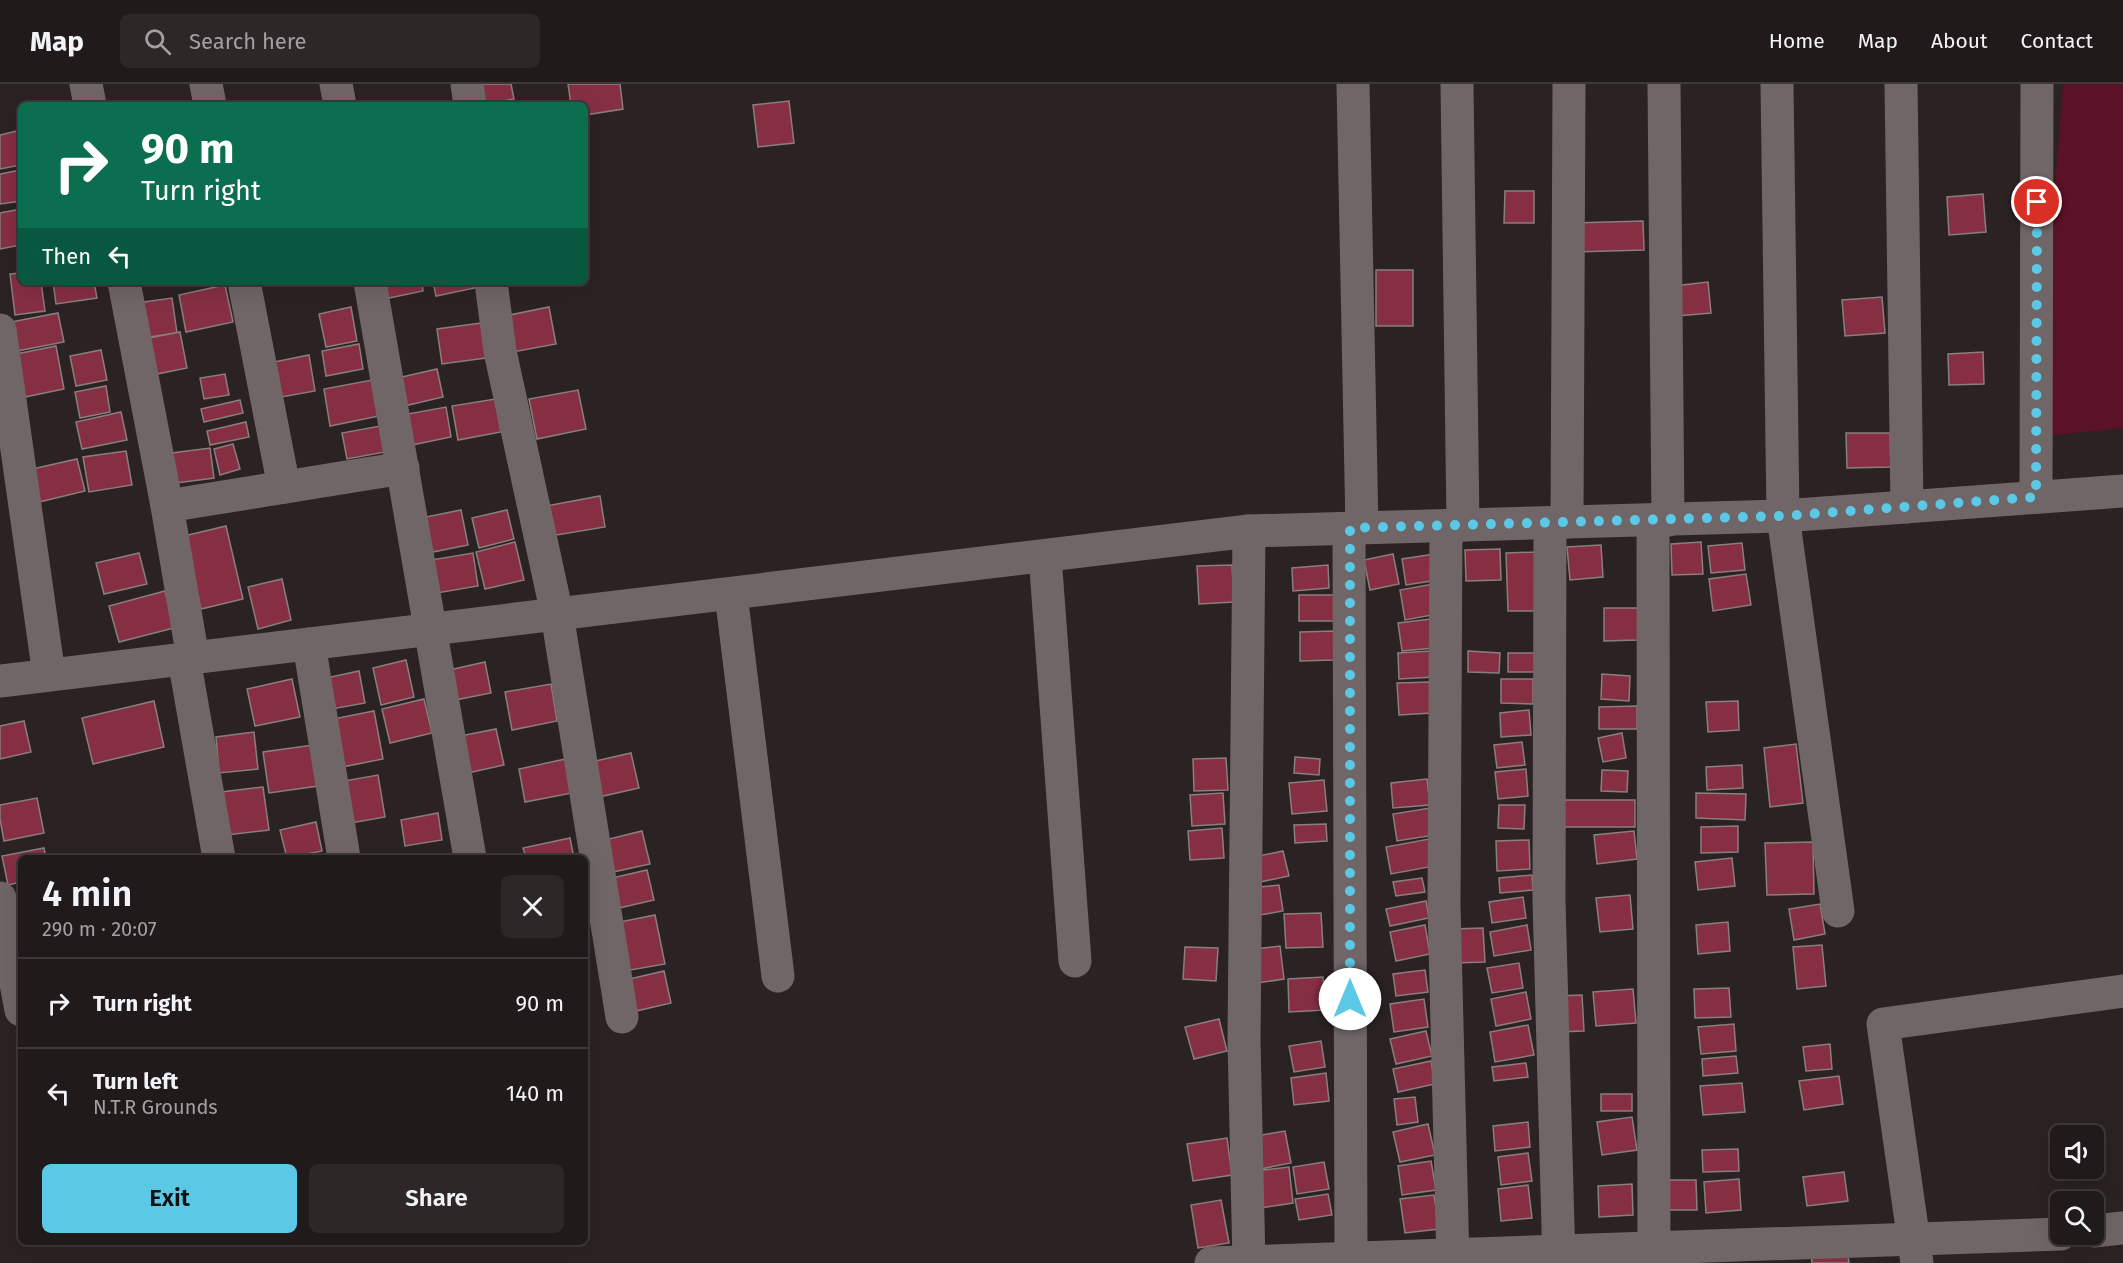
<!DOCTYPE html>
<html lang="en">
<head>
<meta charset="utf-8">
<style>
  body { margin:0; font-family:"Fira Sans",sans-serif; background:#2d2727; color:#f1f3f6; height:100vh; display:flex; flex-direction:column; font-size:22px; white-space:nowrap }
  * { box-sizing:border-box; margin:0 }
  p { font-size:20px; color:#a2a1a2 }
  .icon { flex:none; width:33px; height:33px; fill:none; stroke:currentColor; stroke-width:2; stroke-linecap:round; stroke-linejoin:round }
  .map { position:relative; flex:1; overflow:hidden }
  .sheet { position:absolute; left:18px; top:771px; width:570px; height:390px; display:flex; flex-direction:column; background:#201a1a; border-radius:9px; box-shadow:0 6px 24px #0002,0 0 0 2px #3d3839 }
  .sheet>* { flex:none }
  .hud { position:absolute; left:18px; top:18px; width:570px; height:183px; border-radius:9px; box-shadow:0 6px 24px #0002,0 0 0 2px #3d3839; background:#0b6e4f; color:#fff; overflow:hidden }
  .controls { position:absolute; left:2050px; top:1041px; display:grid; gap:12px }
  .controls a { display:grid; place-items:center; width:54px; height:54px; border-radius:9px; background:#201a1a; box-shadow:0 6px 24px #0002,0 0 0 2px #3d3839; font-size:30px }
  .pin { position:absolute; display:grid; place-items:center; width:51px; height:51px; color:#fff; margin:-26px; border:3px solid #fff; border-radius:50%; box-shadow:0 2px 6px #0007 }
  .me { position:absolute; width:66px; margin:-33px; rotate:0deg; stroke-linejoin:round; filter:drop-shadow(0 0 4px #0008) }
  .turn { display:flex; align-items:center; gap:21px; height:126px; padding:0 24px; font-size:27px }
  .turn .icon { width:78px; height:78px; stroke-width:2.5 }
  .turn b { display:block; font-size:42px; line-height:51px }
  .then { display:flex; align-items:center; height:57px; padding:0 24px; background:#0003; gap:12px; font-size:22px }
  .round { display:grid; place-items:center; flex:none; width:63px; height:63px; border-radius:9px; background:#2d2727 }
  .overview { display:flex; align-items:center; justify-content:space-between; height:102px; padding:0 24px }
  h1 { font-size:36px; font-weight:600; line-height:45px }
  .primary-button { display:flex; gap:12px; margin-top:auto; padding:12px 24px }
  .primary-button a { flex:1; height:69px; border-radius:9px; background:#5bc8e6; color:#111; font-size:24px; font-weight:600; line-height:69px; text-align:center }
  .primary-button a+a { background:#2d2727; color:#f1f3f6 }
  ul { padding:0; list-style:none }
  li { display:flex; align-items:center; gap:18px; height:90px; padding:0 24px; border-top:2px solid #3d3839 }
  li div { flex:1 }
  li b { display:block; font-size:22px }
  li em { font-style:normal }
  header { display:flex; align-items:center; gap:36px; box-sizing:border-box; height:84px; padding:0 30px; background:#201a1a; border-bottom:2px solid #3d3839 }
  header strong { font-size:28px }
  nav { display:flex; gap:33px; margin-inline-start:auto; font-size:21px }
  .search { width:420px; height:54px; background:#2d2727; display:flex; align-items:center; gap:15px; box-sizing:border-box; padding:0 21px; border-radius:9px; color:#a2a1a2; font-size:22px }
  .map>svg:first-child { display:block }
  .green { fill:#5b1126 }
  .building { fill:#862f43; stroke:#897e7f; stroke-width:1.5 }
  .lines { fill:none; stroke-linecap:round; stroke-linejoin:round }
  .minor { stroke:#716667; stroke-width:33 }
  .route { stroke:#5bc8e6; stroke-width:10; stroke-dasharray:0 18 }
</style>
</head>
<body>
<header>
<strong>Map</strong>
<div class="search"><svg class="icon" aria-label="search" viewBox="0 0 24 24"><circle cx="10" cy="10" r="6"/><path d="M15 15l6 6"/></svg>Search here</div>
<nav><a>Home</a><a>Map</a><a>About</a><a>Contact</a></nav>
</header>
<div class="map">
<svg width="2123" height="1179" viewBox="0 0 2123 1179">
  <rect width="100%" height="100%" fill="#2b2223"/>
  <polygon class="green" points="2063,0 2123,0 2123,344 2036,353"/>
  <g class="building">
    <polygon points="475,0 511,0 514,15 483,21"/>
    <polygon points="568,0 620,0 623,25 585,31 585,21 571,21"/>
    <polygon points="789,17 794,59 758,63 753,21"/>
    <polygon points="21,46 21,81 0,85 0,51"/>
    <polygon points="21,86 21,117 0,120 0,90"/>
    <polygon points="1505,107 1534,107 1534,139 1504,139"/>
    <polygon points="1983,110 1986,148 1949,151 1947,113"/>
    <polygon points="21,125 21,161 0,165 0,129"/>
    <polygon points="1643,137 1644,166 1574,168 1573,139"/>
    <rect x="1376" y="186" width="37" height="56"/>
    <polygon points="21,189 21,198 41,198 45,227 15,231 10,190"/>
    <polygon points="53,198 94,198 97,214 56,220"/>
    <polygon points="380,198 422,198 423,207 384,215"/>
    <polygon points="433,198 483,198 484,202 436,212"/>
    <polygon points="1708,198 1711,229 1677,232 1674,202"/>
    <polygon points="225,201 233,238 186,248 179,211"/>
    <polygon points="1882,213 1885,249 1845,252 1842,216"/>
    <polygon points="172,214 177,249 143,254 137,219"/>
    <polygon points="351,223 357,257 326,263 319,230"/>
    <polygon points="549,223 556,260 513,268 505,232"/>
    <polygon points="58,229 64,258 17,267 11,238"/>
    <polygon points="488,238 493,273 442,280 437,245"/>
    <polygon points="180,248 187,284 152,291 144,255"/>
    <polygon points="359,260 363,285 326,292 322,267"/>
    <polygon points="56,262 64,305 20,314 11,271"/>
    <polygon points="101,266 107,296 76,302 70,272"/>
    <polygon points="1983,268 1984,300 1949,301 1948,270"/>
    <polygon points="309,271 315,307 276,314 269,279"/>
    <polygon points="437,285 443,313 400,323 393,295"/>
    <polygon points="225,290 229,311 204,315 200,294"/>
    <polygon points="372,296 379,332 330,342 324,305"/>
    <polygon points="106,302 110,328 80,334 75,308"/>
    <polygon points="578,306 586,345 537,355 529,315"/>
    <polygon points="495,315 501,348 458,356 452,322"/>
    <polygon points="240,316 243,329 204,338 201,325"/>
    <polygon points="446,323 451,353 407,362 402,331"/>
    <polygon points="121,328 127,356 82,365 76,338"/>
    <polygon points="246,338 249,353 210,361 207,347"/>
    <polygon points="380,342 385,368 347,375 342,349"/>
    <polygon points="1846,349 1890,349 1891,383 1847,384"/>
    <polygon points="233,360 240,385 220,391 214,365"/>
    <polygon points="210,364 214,394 169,400 164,370"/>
    <polygon points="126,367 132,401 89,408 83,373"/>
    <polygon points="77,375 85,407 39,418 32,385"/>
    <polygon points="600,412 605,443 551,452 546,422"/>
    <polygon points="461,426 468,461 428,469 421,434"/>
    <polygon points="507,426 514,455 479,464 472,434"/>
    <polygon points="226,442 243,515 201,525 184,452"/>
    <polygon points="515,458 524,496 485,505 476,468"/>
    <polygon points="1701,458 1703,490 1672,491 1671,460"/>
    <polygon points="1742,459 1745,486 1711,489 1708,462"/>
    <polygon points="1601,461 1603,493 1570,496 1567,463"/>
    <polygon points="1500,465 1501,496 1466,497 1465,466"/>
    <polygon points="1537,468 1538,527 1508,527 1506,469"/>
    <polygon points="139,469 147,500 104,510 96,479"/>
    <polygon points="473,469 478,502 437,509 431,476"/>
    <polygon points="1393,470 1399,500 1370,506 1364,476"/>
    <polygon points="1434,470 1438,496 1406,501 1402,475"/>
    <polygon points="1232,481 1234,518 1199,520 1197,482"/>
    <polygon points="1328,481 1329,504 1293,507 1292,484"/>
    <polygon points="1746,490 1751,521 1713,527 1709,495"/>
    <polygon points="282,495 291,536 258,545 248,503"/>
    <polygon points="1433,500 1438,530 1405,536 1400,506"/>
    <polygon points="165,507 174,544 119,558 109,522"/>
    <rect x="1299" y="511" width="35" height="26"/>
    <polygon points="1604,524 1638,524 1638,556 1604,557"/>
    <polygon points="1431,535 1434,564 1402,567 1398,539"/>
    <polygon points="1334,547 1334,576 1300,577 1300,548"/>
    <polygon points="1432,567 1433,593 1399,595 1398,569"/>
    <polygon points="1468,567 1500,569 1499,589 1468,588"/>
    <rect x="1508" y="569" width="34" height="19"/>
    <polygon points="406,576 414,613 381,621 373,584"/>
    <polygon points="485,578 491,609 455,616 449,586"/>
    <polygon points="359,587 365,619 332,625 326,594"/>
    <polygon points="1602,590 1630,592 1629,617 1601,615"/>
    <polygon points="292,595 300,633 255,642 247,605"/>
    <polygon points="1501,595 1533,595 1533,620 1501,619"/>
    <polygon points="1430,598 1432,629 1399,631 1397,599"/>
    <polygon points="551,600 557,637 512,646 505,608"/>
    <polygon points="424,615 432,649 390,659 382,625"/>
    <polygon points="154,617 164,663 93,680 82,634"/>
    <polygon points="1738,617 1739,646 1708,648 1706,618"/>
    <polygon points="1637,622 1637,645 1599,645 1599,623"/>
    <polygon points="1529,626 1531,651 1501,653 1500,629"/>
    <polygon points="374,627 383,675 342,683 333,635"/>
    <polygon points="24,637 31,668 0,675 0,642"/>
    <polygon points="496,645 504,681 463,690 455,653"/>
    <polygon points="254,648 258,685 219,689 216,653"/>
    <polygon points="1622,649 1626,674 1603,678 1598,654"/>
    <polygon points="1522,658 1525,681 1497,684 1494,661"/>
    <polygon points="1796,660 1803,719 1770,723 1764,664"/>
    <polygon points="313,661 318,702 269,709 263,668"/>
    <polygon points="631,669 639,704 599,713 591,678"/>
    <polygon points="1295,673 1320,675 1319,691 1294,689"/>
    <polygon points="570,674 577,708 525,718 519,685"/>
    <polygon points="1226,674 1228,706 1194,707 1193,675"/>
    <polygon points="1742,681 1743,704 1707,706 1706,683"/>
    <polygon points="1526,685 1528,712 1498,715 1495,688"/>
    <polygon points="1602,686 1628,687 1627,708 1601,707"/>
    <polygon points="378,691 385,733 351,739 344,697"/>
    <polygon points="1427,695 1430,721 1393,724 1391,699"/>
    <polygon points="1324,696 1327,727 1292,730 1289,699"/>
    <polygon points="263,703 269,746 227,751 221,708"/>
    <polygon points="1223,709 1225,740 1192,742 1190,711"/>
    <polygon points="1696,709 1746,710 1745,736 1696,734"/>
    <polygon points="37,714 44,749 4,757 0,735 0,721"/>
    <rect x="1561" y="716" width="74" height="27"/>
    <polygon points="1499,721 1525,721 1524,745 1498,744"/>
    <polygon points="1430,724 1435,751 1397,757 1393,730"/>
    <polygon points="438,729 442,756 405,762 401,736"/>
    <polygon points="316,738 322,767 287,774 280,746"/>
    <polygon points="1326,740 1327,757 1295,759 1294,741"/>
    <polygon points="1738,742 1738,768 1701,769 1701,743"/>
    <polygon points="1222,744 1224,774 1190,776 1188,747"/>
    <polygon points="642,747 650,780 613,788 605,756"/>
    <polygon points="1634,747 1637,775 1597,780 1594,751"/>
    <polygon points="570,754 574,774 526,774 523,764"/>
    <polygon points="1429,755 1434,782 1391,790 1386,763"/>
    <polygon points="1529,756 1530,785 1497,787 1496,757"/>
    <polygon points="1813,758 1814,810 1767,811 1765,759"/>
    <polygon points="44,764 46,774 21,774 21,798 8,801 2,772"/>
    <polygon points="1283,767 1289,792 1260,798 1254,773"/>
    <polygon points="1732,774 1735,802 1698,806 1695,778"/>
    <polygon points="647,786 654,816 619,824 612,794"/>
    <polygon points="1532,791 1533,806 1500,809 1499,794"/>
    <polygon points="1422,794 1425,808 1396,812 1393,798"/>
    <polygon points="1279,801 1283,827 1254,832 1250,804"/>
    <polygon points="1630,811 1633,845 1600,848 1596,814"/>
    <polygon points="1523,813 1526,834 1492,839 1489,818"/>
    <polygon points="1426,817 1429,834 1390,842 1386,825"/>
    <polygon points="1820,820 1825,850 1794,856 1789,825"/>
    <polygon points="1321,829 1323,863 1286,864 1284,830"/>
    <polygon points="655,831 665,880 625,887 615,839"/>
    <polygon points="1728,838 1730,867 1698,870 1696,841"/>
    <polygon points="1425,841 1430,870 1396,877 1390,848"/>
    <polygon points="1527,841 1531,866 1494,872 1490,848"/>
    <polygon points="1483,844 1485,878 1454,879 1452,845"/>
    <polygon points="1822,861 1826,902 1797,905 1793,863"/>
    <polygon points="1280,862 1284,895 1251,900 1247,866"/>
    <polygon points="1185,863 1218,864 1216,897 1183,895"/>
    <polygon points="1519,879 1523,904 1492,909 1487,884"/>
    <polygon points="1425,886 1428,908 1396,912 1393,890"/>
    <polygon points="664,887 671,919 632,928 625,896"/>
    <polygon points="1323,893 1325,926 1289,928 1288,895"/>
    <polygon points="1729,904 1731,933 1695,934 1694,905"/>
    <polygon points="1633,905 1636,939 1596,942 1593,908"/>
    <polygon points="1526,908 1531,935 1496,942 1491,915"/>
    <polygon points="1582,911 1584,947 1558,948 1557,912"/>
    <polygon points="1424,915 1428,943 1394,948 1390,920"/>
    <polygon points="1219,935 1227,967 1194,975 1185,943"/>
    <polygon points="1734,940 1736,967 1701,970 1698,943"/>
    <polygon points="1528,941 1534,971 1495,978 1490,948"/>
    <polygon points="1426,947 1432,972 1396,980 1390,955"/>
    <polygon points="1321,957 1325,983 1294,988 1289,962"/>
    <polygon points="1830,960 1832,985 1806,987 1803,963"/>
    <polygon points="1736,972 1738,989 1703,992 1702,975"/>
    <polygon points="1431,977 1435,1000 1398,1008 1393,985"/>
    <polygon points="1526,979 1528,993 1494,997 1492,983"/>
    <polygon points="1326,989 1329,1017 1294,1021 1291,994"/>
    <polygon points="1839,992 1843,1020 1804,1026 1799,997"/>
    <polygon points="1742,999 1745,1028 1703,1031 1700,1002"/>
    <rect x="1601" y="1010" width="31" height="17"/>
    <polygon points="1415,1013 1418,1038 1397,1041 1394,1015"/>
    <polygon points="1632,1033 1637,1066 1602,1071 1597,1038"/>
    <polygon points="1528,1038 1530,1063 1495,1067 1493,1042"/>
    <polygon points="1428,1040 1435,1071 1400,1078 1393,1048"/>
    <polygon points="1285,1047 1291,1079 1255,1086 1249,1053"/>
    <polygon points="1227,1054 1232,1091 1193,1097 1187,1060"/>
    <polygon points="1738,1065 1739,1087 1703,1088 1702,1066"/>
    <polygon points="1528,1069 1532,1097 1501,1101 1498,1073"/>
    <polygon points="1431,1077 1436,1106 1402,1111 1398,1082"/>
    <polygon points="1324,1078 1329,1105 1297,1110 1293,1083"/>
    <polygon points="1289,1083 1293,1119 1260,1124 1255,1087"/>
    <polygon points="1844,1088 1848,1117 1807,1122 1803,1093"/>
    <polygon points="1739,1095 1741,1126 1706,1129 1704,1098"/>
    <polygon points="1664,1096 1696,1096 1697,1126 1665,1126"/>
    <polygon points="1632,1100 1633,1131 1599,1133 1598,1102"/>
    <polygon points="1528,1101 1532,1134 1501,1137 1498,1105"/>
    <polygon points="1328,1110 1332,1131 1299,1136 1295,1115"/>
    <polygon points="1434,1111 1439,1145 1405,1149 1400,1115"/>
    <polygon points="1221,1116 1229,1159 1198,1164 1191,1121"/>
    <polygon points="1847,1165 1849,1179 1812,1179 1811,1170"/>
  </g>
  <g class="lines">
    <g class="minor">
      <polyline points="86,0 90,21"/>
      <polyline points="206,0 210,21"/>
      <polyline points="336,0 340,21"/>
      <polyline points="467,0 470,21"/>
      <polyline points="1353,0 1362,444"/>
      <polyline points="1457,0 1463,441"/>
      <polyline points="1664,0 1668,436"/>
      <polyline points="1777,0 1783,432 1838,827"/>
      <polyline points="1901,0 1907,423"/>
      <polyline points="124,198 167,422 193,574"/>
      <polyline points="244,198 284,403"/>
      <polyline points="370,198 470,774"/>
      <polyline points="491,198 500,267 557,530 622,933"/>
      <polyline points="0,246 49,591"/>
      <polyline points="2036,413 2037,0"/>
      <polyline points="167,422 403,384"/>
      <polyline points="1653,436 1654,1179"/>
      <polyline points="1567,438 1569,0"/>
      <polyline points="1550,439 1549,817 1559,1179"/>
      <polyline points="1446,442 1444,821 1453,1179"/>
      <polyline points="1349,444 1351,1179"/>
      <polyline points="1045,472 1075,877"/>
      <polyline points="731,510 778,892"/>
      <polyline points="309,560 344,774"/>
      <polyline points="184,575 219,774"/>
      <polyline points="0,597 1249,447 1783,432 2123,407"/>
      <polyline points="0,814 21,926"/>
      <polyline points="2094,1147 2123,1144"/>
      <polyline points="1211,1179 2061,1150"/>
      <polyline points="1249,1179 1244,956 1249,447"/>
      <polyline points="1917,1179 1883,940 2123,907"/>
    </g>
  </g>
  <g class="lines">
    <polyline class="route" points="1350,915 1350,444 1783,432 2036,413 2037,118"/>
  </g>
</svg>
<div class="controls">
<a><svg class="icon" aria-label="sound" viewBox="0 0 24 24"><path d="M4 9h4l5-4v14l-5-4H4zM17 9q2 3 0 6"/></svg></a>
<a><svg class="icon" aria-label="search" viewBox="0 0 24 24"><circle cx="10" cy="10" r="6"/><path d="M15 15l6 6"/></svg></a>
</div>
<div class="pin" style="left:2037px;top:118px;background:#d93025"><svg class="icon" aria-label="arrive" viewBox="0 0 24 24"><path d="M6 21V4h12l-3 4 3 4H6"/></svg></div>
<svg class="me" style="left:1350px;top:915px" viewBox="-20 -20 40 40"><circle r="19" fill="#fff"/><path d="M0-13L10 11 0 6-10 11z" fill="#5bc8e6"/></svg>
<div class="hud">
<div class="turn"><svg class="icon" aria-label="right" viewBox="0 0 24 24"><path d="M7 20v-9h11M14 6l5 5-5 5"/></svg><div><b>90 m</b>Turn right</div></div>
<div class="then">Then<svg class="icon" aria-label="left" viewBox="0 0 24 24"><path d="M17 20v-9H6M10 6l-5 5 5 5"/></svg></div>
</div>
<section class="sheet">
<div class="overview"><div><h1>4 min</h1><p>290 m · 20:07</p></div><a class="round"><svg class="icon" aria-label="close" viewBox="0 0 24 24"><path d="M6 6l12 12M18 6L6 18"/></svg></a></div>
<ul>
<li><svg class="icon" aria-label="right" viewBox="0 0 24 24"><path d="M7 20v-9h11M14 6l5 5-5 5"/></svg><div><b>Turn right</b></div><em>90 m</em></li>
<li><svg class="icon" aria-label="left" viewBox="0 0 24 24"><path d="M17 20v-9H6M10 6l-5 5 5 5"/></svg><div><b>Turn left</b><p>N.T.R Grounds</p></div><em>140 m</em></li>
</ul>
<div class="primary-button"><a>Exit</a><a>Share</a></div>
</section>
</div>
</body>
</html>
